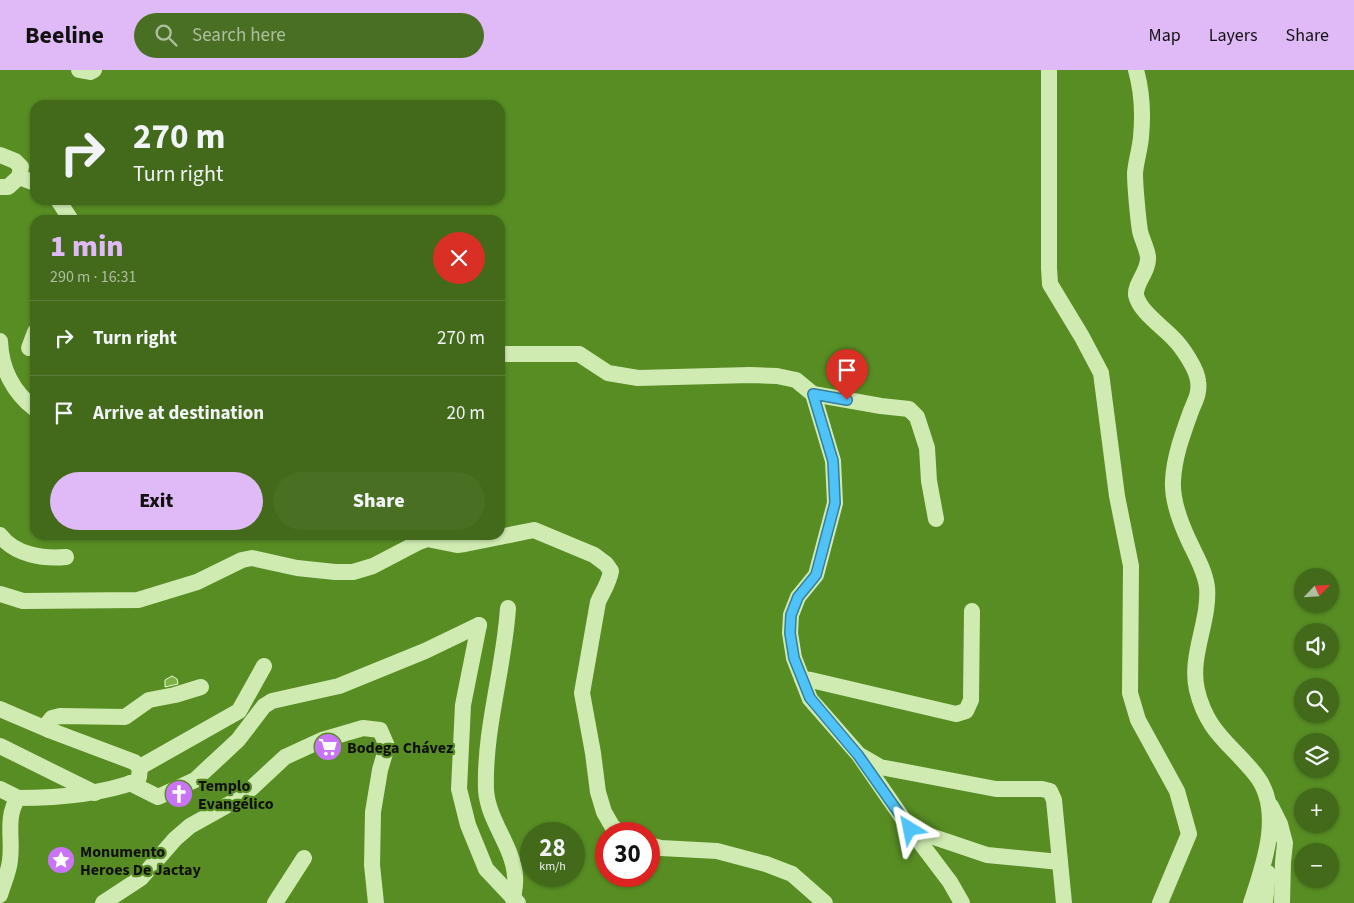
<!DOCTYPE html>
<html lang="en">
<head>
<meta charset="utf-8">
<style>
  body { margin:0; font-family:"Source Sans 3",sans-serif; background:#496f23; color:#f1f3f6; height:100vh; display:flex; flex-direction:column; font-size:19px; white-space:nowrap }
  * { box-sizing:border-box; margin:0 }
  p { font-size:16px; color:#aebfa2 }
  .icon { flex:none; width:28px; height:28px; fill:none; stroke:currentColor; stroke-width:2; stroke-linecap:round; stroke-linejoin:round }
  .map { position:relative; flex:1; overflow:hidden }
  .drawer { position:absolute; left:30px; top:145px; width:475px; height:325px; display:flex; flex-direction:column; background:#426a1a; border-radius:15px; box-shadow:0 1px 4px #0004 }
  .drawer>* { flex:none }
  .guide { position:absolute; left:30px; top:30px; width:475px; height:105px; border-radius:15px; box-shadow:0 1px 4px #0004; background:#426a1a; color:#f1f3f6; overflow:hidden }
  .needle { width:32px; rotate:65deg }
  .buttons { position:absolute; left:1294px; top:498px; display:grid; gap:10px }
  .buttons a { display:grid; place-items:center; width:45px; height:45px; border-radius:50%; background:#426a1a; box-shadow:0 1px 4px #0004; font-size:25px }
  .speed { position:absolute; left:520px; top:752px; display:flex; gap:10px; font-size:25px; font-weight:700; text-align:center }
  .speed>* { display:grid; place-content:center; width:65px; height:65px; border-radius:50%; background:#426a1a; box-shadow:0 1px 4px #0004; line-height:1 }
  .speed small { font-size:12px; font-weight:400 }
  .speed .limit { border:8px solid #d22; background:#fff; color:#111 }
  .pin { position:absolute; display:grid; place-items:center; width:42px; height:42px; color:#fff; margin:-51px -21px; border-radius:50% 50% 50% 0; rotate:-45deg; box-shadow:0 0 5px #0007 }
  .pin .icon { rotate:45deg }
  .me { position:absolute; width:55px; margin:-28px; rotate:325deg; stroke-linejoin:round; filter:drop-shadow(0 0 4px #0008) }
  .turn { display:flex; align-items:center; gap:18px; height:105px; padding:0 20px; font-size:22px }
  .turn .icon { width:65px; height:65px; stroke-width:2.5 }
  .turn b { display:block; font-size:35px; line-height:42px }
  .round { display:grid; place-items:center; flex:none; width:52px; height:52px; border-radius:26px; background:#496f23 }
  .head { display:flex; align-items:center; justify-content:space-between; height:85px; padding:0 20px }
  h1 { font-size:30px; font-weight:800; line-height:38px; color:#dfbaf6 }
  .action { display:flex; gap:10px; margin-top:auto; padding:10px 20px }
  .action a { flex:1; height:58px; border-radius:30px; background:#dfbaf6; color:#111; font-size:20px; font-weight:800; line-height:58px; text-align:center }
  .action a+a { background:#496f23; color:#f1f3f6 }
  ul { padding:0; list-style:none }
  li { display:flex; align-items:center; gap:15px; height:75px; padding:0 20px; border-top:1px solid #5a7d39 }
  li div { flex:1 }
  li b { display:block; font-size:19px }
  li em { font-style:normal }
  header { display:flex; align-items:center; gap:30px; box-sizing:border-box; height:70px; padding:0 25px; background:#dfbaf6; color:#111 }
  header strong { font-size:24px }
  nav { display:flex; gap:28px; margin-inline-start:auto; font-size:18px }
  .search { width:350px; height:45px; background:#496f23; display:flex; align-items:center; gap:12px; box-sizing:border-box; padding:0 18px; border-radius:28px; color:#aebfa2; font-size:19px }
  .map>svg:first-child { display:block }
  .building { fill:#7eb247; stroke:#e8f8d7 }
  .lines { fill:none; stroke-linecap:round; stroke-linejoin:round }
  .minor { stroke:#cfebb2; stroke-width:16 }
  .route-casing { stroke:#337fa1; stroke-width:12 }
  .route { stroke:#4fc3f7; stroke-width:9 }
  .labels { text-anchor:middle; stroke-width:4.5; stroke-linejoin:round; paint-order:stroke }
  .poi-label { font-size:16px; font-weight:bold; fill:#111; stroke:#588d23; text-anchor:start }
</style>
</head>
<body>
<header>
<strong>Beeline</strong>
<div class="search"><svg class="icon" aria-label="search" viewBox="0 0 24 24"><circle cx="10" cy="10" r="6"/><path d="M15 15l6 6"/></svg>Search here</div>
<nav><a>Map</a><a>Layers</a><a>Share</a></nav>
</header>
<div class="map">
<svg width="1354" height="833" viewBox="0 0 1354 833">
  <rect width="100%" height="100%" fill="#588d23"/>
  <polygon class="building" points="172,606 177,609 178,614 165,617 165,610"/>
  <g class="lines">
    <g class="minor">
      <polyline points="79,0 90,2 94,0"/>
      <polyline points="1049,0 1049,198 1050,214 1082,267 1101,303 1117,426 1131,496 1130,623 1138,650 1177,721 1189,764 1160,833"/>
      <path d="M1136,0C1142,21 1143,46 1141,67C1140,79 1136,91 1135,103C1135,116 1138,148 1140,161C1142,170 1147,178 1148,187C1149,201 1135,213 1136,225C1139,241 1163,257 1174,269C1182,277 1197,299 1198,311C1200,323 1195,331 1191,341C1183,363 1174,387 1173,411C1172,430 1181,454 1189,471C1196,486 1205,501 1207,517C1210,551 1189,586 1197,620C1207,662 1230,673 1255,704C1284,739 1264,795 1251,833"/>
      <polyline points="0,85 15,91 21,97 19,107 8,117 0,117"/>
      <polyline points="19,107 35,113"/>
      <polyline points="58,130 71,150"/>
      <path d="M0,271C1,298 13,322 35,339"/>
      <polyline points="29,278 35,262"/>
      <polyline points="500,284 579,284 608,303 638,308 750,305 777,306 796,310 813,324 833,391 835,433 816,505 798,527 791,545 790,563 794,588 810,629 859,685 910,759 950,812 962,833"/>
      <polyline points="813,324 881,336 909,339 917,347 927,378 929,411 936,449"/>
      <path d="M0,465C15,485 43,489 66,487"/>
      <path d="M0,524L23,531L138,530L197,512L242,490L252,488L297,498L335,502H353L373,496L419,472L427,469L457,475L465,474L534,460L594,485L606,494L611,501C609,513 603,521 598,532L582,623L593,683L598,722L604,742L612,756L621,764"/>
      <path d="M508,538C504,599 484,659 486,720C488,751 513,776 515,806C516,814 514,822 513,829"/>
      <polyline points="479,555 463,635 459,719 468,755 486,799 518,833"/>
      <polyline points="802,609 811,610 956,644 966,641 971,630 972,541"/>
      <polyline points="0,639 49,660"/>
      <polyline points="0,676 95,723"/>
      <polyline points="861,686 880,697 996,719 1042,719 1050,721 1054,730 1064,833"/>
      <polyline points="140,697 239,641 264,596"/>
      <polyline points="130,713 158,727 195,710 238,670 264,636 272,631 339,616 425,581 479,555"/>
      <polyline points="0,719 18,728"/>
      <polyline points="1271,736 1280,754 1285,773 1283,792 1282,833"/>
      <polyline points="910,759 987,785 1060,792"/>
      <polyline points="649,775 661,778 717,781 766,794 792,804 825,833"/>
      <path d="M0,825C3,814 9,802 10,790C13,769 5,747 18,728C58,728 99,725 137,711L139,707L140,697L134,692L49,660L48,653L52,648L60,646L125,647L149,630L175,625L201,617"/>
      <polyline points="103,833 141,808 175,769 190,756 242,727 285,687 322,670 363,658 380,660 387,676 380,700 373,742 372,795 376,833"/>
      <polyline points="275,833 304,788"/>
      <polyline points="1265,833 1268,803"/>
    </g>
  </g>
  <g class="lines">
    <defs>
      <polyline id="route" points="847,330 813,324 833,391 835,433 816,505 798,527 791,545 790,563 794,588 810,628 858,685 910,759"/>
    </defs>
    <use href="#route" class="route-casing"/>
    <use href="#route" class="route"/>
  </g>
  <defs>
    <symbol id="supermarket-disc" viewBox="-11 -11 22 22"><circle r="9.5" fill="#c974f7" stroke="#588d23"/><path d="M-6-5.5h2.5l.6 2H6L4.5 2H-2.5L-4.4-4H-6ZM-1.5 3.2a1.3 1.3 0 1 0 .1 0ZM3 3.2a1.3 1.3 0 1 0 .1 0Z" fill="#fff"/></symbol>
    <symbol id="church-disc" viewBox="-11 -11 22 22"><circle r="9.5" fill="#c974f7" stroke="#588d23"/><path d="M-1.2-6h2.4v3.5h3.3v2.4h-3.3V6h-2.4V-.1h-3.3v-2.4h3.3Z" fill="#fff"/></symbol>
    <symbol id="sight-disc" viewBox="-11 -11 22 22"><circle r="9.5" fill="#c974f7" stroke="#588d23"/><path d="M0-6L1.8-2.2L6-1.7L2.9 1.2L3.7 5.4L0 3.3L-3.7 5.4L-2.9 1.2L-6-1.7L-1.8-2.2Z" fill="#fff"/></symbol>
  </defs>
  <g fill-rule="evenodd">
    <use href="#supermarket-disc" x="312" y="661" width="32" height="32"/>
    <use href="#church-disc" x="163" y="708" width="32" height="32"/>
    <use href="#sight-disc" x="45" y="774" width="32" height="32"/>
  </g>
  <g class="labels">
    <g class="poi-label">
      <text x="347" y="683">Bodega Chávez</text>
      <text x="198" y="721">Templo<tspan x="198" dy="18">Evangélico</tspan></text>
      <text x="80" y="787">Monumento<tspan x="80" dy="18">Heroes De Jactay</tspan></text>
    </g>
  </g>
</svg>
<div class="buttons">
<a><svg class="needle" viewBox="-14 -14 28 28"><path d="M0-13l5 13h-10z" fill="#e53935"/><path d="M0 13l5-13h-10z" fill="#aebfa2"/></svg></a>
<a><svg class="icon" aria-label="sound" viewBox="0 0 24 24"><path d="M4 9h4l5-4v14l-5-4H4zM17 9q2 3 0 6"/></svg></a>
<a><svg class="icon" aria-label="search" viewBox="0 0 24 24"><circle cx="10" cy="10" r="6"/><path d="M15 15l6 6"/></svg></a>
<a><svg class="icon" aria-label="layers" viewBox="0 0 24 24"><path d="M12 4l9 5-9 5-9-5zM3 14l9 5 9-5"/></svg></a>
<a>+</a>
<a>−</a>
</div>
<div class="speed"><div>28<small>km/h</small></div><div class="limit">30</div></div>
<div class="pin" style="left:847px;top:330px;background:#d93025"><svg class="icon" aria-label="arrive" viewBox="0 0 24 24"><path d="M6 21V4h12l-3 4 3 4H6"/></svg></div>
<svg class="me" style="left:910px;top:759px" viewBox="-20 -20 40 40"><path d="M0-17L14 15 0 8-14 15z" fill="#4fc3f7" stroke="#fff" stroke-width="4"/></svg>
<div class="guide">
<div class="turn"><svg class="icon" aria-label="right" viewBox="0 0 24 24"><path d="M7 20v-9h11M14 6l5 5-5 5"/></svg><div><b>270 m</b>Turn right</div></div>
</div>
<section class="drawer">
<div class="head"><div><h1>1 min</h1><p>290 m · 16:31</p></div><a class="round" style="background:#d93025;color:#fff"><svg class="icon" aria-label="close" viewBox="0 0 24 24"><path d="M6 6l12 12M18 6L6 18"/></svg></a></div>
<ul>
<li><svg class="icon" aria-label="right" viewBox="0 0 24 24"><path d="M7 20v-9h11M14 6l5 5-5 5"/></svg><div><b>Turn right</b></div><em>270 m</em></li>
<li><svg class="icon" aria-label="arrive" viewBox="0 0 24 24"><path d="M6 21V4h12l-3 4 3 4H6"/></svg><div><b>Arrive at destination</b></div><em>20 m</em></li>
</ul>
<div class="action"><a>Exit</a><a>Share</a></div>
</section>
</div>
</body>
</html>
